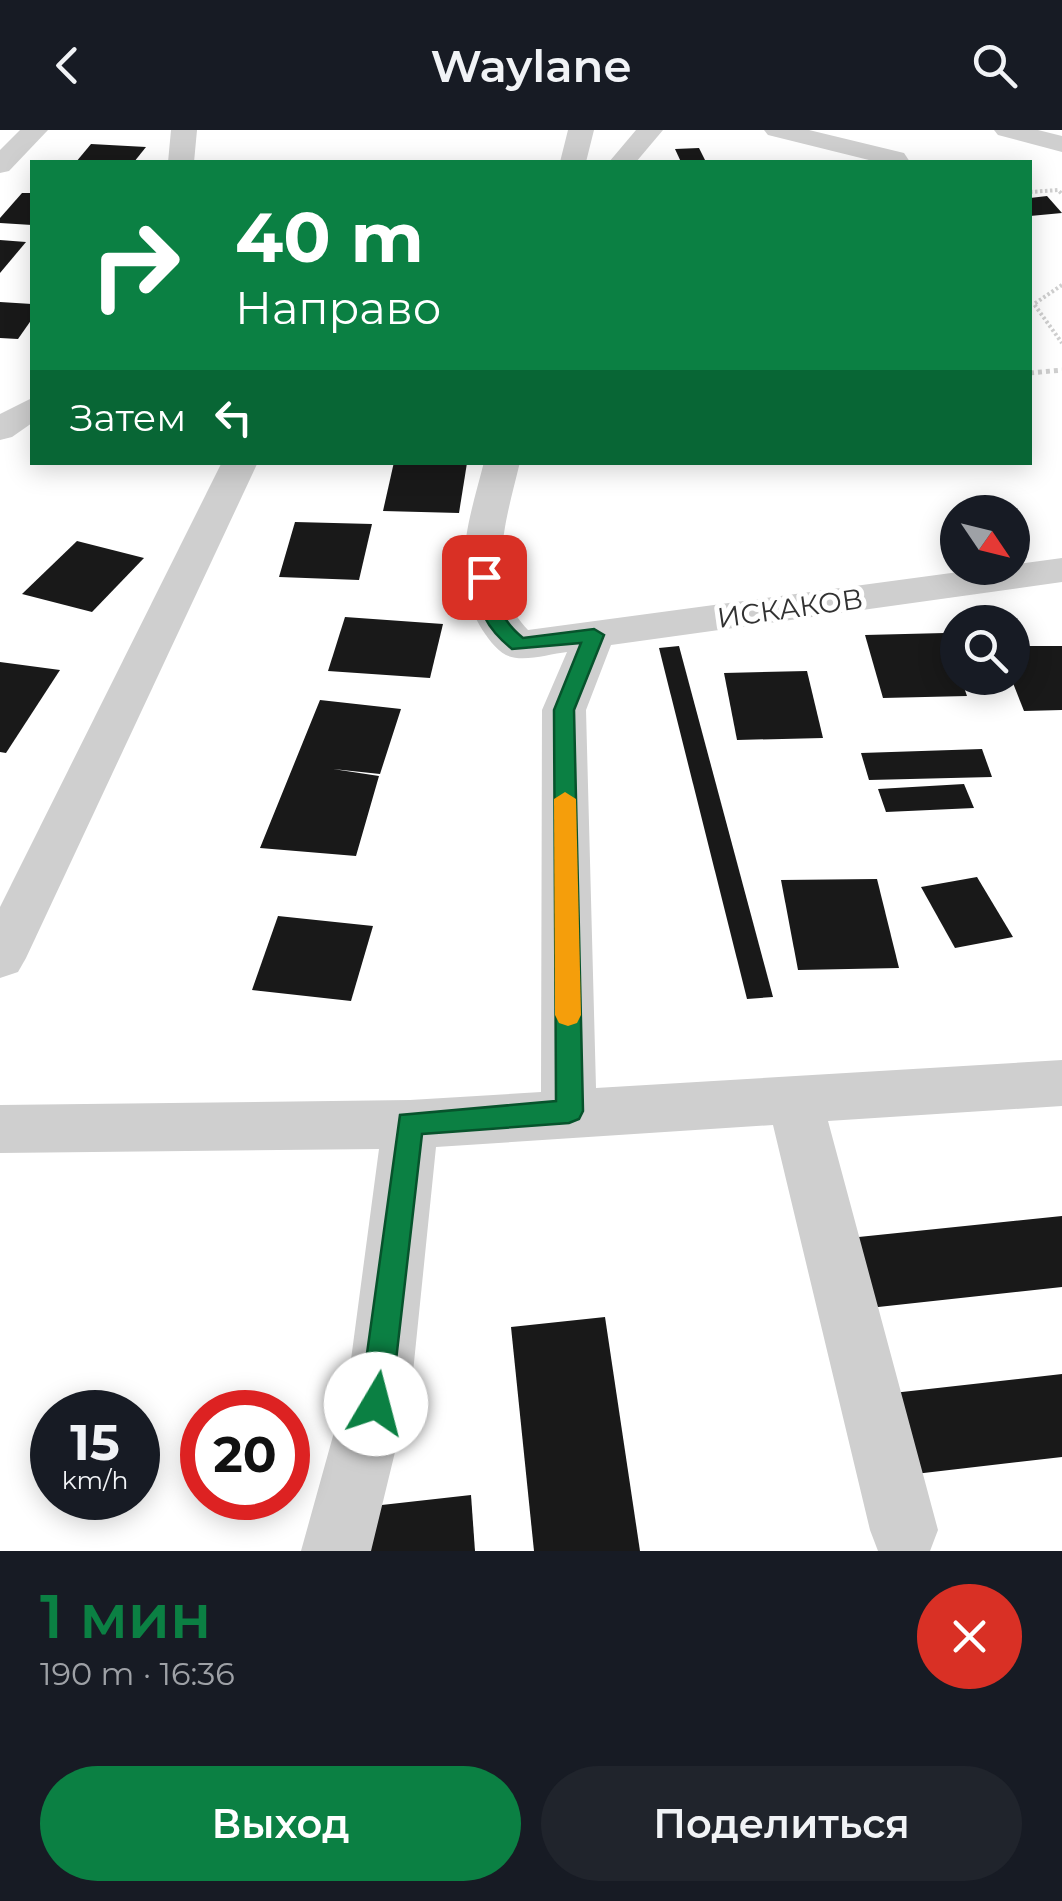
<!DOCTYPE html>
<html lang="ru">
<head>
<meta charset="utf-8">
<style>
  body { margin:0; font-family:Montserrat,sans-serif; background:#20242c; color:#f1f3f6; height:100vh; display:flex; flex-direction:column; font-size:38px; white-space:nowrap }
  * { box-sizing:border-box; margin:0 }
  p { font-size:32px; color:#9ea1a6 }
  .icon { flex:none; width:55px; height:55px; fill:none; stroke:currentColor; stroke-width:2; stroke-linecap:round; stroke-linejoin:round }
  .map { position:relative; height:1421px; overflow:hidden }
  .side { display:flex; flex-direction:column; background:#171b24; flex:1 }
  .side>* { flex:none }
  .hud { position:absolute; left:30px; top:30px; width:1002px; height:305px; border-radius:0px; box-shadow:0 5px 25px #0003; background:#0b8043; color:#fff; overflow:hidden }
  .needle { width:65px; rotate:125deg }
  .buttons { position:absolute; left:940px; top:365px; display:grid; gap:20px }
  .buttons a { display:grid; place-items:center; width:90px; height:90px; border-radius:50%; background:#171b24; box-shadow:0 5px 25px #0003; font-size:50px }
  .speed { position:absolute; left:30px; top:1260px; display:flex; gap:20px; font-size:50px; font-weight:700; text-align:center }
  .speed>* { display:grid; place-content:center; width:130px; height:130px; border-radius:50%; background:#171b24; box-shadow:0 5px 25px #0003; line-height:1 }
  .speed small { font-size:25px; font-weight:400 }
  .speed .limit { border:15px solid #d22; background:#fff; color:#111 }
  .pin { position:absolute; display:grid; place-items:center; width:85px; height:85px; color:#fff; margin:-42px; border-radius:20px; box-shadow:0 5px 15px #0006 }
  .me { position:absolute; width:110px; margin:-55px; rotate:8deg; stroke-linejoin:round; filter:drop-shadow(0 0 8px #0008) }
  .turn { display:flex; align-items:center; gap:35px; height:210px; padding:0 40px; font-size:45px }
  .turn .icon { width:130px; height:130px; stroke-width:2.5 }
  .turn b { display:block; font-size:70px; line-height:85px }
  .then { display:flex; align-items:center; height:95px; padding:0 40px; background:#0003; gap:20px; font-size:38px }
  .round { display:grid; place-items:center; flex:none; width:105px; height:105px; border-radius:52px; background:#20242c }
  .headline { display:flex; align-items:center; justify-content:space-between; height:170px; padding:0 40px }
  h1 { font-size:60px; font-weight:600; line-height:75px; color:#0b8043 }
  .button { display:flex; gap:20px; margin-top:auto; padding:20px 40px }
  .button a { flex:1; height:115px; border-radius:60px; background:#0b8043; color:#fff; font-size:40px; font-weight:600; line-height:115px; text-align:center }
  .button a+a { background:#20242c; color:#f1f3f6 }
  header { display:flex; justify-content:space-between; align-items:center; height:130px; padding:0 40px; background:#171b24; font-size:45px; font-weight:600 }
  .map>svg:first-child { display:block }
  .building { fill:#191919 }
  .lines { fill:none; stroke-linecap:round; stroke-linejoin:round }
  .path-far1 { stroke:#cfcfcf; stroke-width:4; stroke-dasharray:2.5 2.5; stroke-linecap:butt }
  .path { stroke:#cfcfcf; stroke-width:5; stroke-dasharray:4 4; stroke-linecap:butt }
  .minor { fill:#cfcfcf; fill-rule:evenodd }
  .route { fill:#0b8043; stroke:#07532c; stroke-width:2.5 }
  .slow { fill:#f59e0b }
  .labels { text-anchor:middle; stroke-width:10; stroke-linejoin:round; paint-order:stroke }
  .street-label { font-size:28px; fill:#323232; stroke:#fff }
</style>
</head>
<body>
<header><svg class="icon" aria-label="back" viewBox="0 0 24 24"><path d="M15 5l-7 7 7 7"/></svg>Waylane<svg class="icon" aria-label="search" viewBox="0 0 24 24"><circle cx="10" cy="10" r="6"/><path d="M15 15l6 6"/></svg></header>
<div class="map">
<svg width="1062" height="1421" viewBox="0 0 1062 1421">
  <rect width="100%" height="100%" fill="#fff"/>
  <g class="building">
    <polygon points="91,14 146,17 134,32 76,32"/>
    <polygon points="699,18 706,32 681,32 675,19"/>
    <polygon points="22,63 32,63 32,95 0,93 0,88"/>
    <polygon points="1047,66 1062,83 1030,86 1030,68"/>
    <polygon points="0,110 26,112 0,143"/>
    <polygon points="0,172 32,174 32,189 18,209 0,208"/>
    <polygon points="394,332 467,333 459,383 383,381"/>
    <polygon points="295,392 372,394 359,450 279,447"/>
    <polygon points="77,411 144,428 92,482 22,464"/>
    <polygon points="345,487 443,494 430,548 328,541"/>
    <polygon points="945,503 967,566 883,568 865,505"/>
    <polygon points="679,516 773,867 747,869 659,518"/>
    <polygon points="1012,516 1062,516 1062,580 1024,581 1011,548"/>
    <polygon points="0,532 60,540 6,623 0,622"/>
    <polygon points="807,541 823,608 737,610 724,543"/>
    <polygon points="320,570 401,579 380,644 333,639 379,646 356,726 260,718"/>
    <polygon points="982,619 992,647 869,650 861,623"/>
    <polygon points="964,654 974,678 886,682 878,659"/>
    <polygon points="977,747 1013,807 955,818 921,757"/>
    <polygon points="877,749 899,838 798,840 781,750"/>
    <polygon points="278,786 373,796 351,871 252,860"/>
    <polygon points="1062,1086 1062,1157 869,1178 849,1108"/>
    <polygon points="605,1187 640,1421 534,1421 511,1197"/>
    <polygon points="1062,1244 1062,1327 915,1344 893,1263"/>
    <polygon points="471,1365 475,1421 356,1421 355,1378"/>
  </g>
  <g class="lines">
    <g class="path-far1">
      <polyline points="1030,62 1058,60 1062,64"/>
      <polyline points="1062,155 1034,174 1062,213"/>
    </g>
    <polyline class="path" points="1030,243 1062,240"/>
    <g class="minor">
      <polygon points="20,0 48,0 9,41 0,43 0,20"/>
      <polygon points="171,0 197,0 194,32 168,32"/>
      <polygon points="568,0 594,0 586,32 560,32"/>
      <polygon points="636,0 663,0 636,32 609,32"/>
      <polygon points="764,0 809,0 904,23 910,32 877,32 768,5"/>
      <polygon points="994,0 1038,0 1062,6 1062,22 998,5"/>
      <polygon points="32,268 32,293 12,307 0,310 0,284"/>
      <polygon points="222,332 258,332 26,828 18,842 0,848 0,777"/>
      <path d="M484,332H520C507,387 483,455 528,500L1062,428V452L611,515L586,580L596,958L1062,930V976L828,991L938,1400L930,1421H878L870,1400L773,995L436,1017L412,1252L371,1421H301L348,1252L379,1019L0,1023V975L410,970L541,962L542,580L567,522C549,524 522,533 506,525C496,520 486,506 480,496C449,444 470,387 484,332Z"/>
    </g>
  </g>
  <path class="route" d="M484,442L493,447C497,475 501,490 523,508L594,499L604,505L574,580L583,981L579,989L569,993L422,1004L391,1274L386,1285L376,1290L365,1285L360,1274L400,985L556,971L554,580L581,513L512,519C486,498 478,480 475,447Z"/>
  <polygon class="slow" points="565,662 576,669 581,885 577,893 568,896 559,893 555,885 554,669"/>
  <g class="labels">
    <g class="street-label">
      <text transform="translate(790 478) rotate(-8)" y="10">ИСКАКОВ</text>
    </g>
  </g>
</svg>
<div class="buttons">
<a><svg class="needle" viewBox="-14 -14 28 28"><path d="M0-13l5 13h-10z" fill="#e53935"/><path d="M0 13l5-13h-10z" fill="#9ea1a6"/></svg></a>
<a><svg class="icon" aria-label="search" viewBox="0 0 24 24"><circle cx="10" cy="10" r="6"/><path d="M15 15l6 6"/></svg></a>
</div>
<div class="speed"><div>15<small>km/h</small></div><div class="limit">20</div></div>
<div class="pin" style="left:484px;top:447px;background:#d93025"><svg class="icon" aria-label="arrive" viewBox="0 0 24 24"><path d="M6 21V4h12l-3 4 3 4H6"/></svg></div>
<svg class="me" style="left:376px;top:1274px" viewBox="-20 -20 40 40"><circle r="19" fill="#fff"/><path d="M0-13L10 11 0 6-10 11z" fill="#0b8043"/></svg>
<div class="hud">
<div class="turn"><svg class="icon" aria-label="right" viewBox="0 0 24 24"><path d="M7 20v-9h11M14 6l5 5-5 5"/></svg><div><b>40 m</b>Направо</div></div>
<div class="then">Затем<svg class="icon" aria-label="left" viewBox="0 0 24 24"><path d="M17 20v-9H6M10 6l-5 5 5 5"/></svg></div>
</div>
</div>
<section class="side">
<div class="headline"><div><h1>1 мин</h1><p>190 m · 16:36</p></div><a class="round" style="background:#d93025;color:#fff"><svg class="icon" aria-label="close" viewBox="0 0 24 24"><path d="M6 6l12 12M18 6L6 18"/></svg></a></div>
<div class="button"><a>Выход</a><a>Поделиться</a></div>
</section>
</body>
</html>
